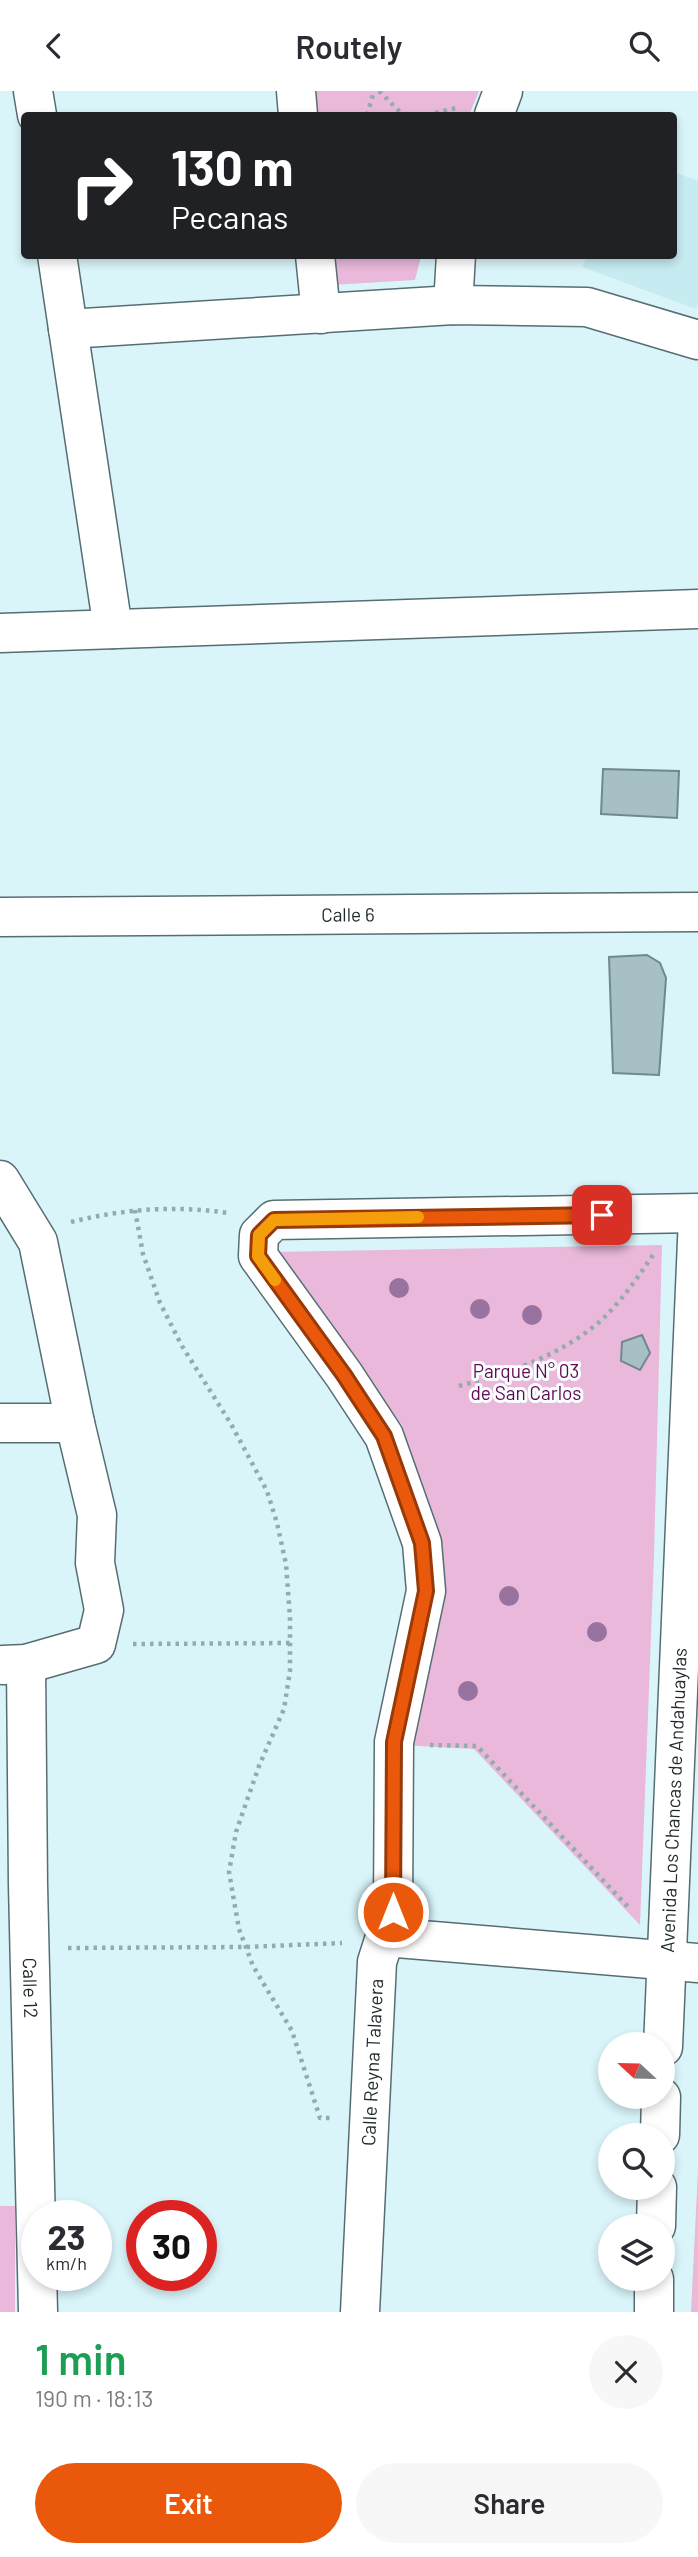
<!DOCTYPE html>
<html lang="en">
<head>
<meta charset="utf-8">
<style>
  body { margin:0; font-family:Barlow,sans-serif; background:#f7f7f7; color:#2b2b33; height:100vh; display:flex; flex-direction:column; font-size:26px; white-space:nowrap }
  * { box-sizing:border-box; margin:0 }
  p { font-size:23px; color:#7c7c81 }
  .icon { flex:none; width:38px; height:38px; fill:none; stroke:currentColor; stroke-width:2; stroke-linecap:round; stroke-linejoin:round }
  .map { position:relative; height:2221px; overflow:hidden }
  .side { display:flex; flex-direction:column; background:#fff; flex:1 }
  .side>* { flex:none }
  .hud { position:absolute; left:21px; top:21px; width:656px; height:147px; border-radius:7px; box-shadow:0 4px 10px #0003; background:#202124; color:#fff; overflow:hidden }
  .needle { width:46px; rotate:292deg }
  .buttons { position:absolute; left:598px; top:1941px; display:grid; gap:14px }
  .buttons a { display:grid; place-items:center; width:77px; height:77px; border-radius:50%; background:#fff; box-shadow:0 4px 10px #0003; font-size:35px }
  .speed { position:absolute; left:21px; top:2109px; display:flex; gap:14px; font-size:35px; font-weight:700; text-align:center }
  .speed>* { display:grid; place-content:center; width:91px; height:91px; border-radius:50%; background:#fff; box-shadow:0 4px 10px #0003; line-height:1 }
  .speed small { font-size:18px; font-weight:400 }
  .speed .limit { border:10px solid #d22; background:#fff; color:#111 }
  .pin { position:absolute; display:grid; place-items:center; width:60px; height:60px; color:#fff; margin:-30px; border-radius:14px; box-shadow:0 4px 10px #0006 }
  .me { position:absolute; width:77px; margin:-38px; rotate:0deg; stroke-linejoin:round; filter:drop-shadow(0 0 5px #0008) }
  .turn { display:flex; align-items:center; gap:24px; height:147px; padding:0 35px; font-size:32px }
  .turn .icon { width:91px; height:91px; stroke-width:2.5 }
  .turn b { display:block; font-size:49px; line-height:60px }
  .round { display:grid; place-items:center; flex:none; width:74px; height:74px; border-radius:37px; background:#f7f7f7 }
  .overview { display:flex; align-items:center; justify-content:space-between; height:119px; padding:0 35px }
  h1 { font-size:42px; font-weight:600; line-height:52px; color:#1e9e55 }
  .button { display:flex; gap:14px; margin-top:auto; padding:14px 35px }
  .button a { flex:1; height:80px; border-radius:42px; background:#ea580c; color:#fff; font-size:28px; font-weight:600; line-height:80px; text-align:center }
  .button a+a { background:#f7f7f7; color:#2b2b33 }
  header { display:flex; justify-content:space-between; align-items:center; height:91px; padding:0 35px; background:#fff; font-size:32px; font-weight:600 }
  .map>svg:first-child { display:block }
  .built { fill:#c6ebf1 }
  .green { fill:#e9b8da }
  .building { fill:#a6c0c5; stroke:#70898d; stroke-width:2 }
  .lines { fill:none; stroke-linecap:round; stroke-linejoin:round }
  .street-casing { stroke:#566e72; stroke-width:41 }
  .secondary-casing { stroke:#566e72; stroke-width:41 }
  .path { stroke:#95aaae; stroke-width:4.5; stroke-dasharray:3.5 5; stroke-linecap:butt }
  .street { stroke:#fff; stroke-width:38 }
  .secondary { stroke:#fff; stroke-width:38 }
  .tree { fill:#99739f }
  .route-casing { stroke:#983908; stroke-width:18 }
  .route { stroke:#ea580c; stroke-width:12 }
  .slow { stroke:#f59e0b; stroke-width:12 }
  .labels { text-anchor:middle; stroke-width:6; stroke-linejoin:round; paint-order:stroke }
  .street-label { font-size:19px; fill:#1f292b; stroke:#f8fefe }
  .park-label { font-size:19px; fill:#640854; stroke:#f8fefe }
</style>
</head>
<body>
<header><svg class="icon" aria-label="back" viewBox="0 0 24 24"><path d="M15 5l-7 7 7 7"/></svg>Routely<svg class="icon" aria-label="search" viewBox="0 0 24 24"><circle cx="10" cy="10" r="6"/><path d="M15 15l6 6"/></svg></header>
<div class="map">
<svg width="698" height="2221" viewBox="0 0 698 2221">
  <rect width="100%" height="100%" fill="#d9f5fa"/>
  <polygon class="built" points="674,81 698,90 698,213 696,218 582,176 587,165 674,164"/>
  <g class="green">
    <polygon points="306,0 479,0 469,24 309,24"/>
    <polygon points="327,165 421,165 415,189 331,194"/>
    <polygon points="662,1154 654,1465 640,1834 474,1658 399,1654 438,1507 402,1334 271,1161"/>
    <polygon points="698,2079 698,2221 691,2221"/>
    <rect x="0" y="2115" width="15" height="106"/>
  </g>
  <g class="building">
    <polygon points="603,678 679,680 677,727 601,723"/>
    <polygon points="647,864 660,872 666,887 659,984 613,982 609,866"/>
    <polygon points="642,1244 650,1262 640,1279 621,1270 622,1251"/>
  </g>
  <g class="lines">
    <defs>
      <g id="street">
        <polyline points="33,0 37,24"/>
        <polyline points="296,0 298,24"/>
        <polyline points="494,24 503,0"/>
        <polyline points="57,164 113,538"/>
        <polyline points="315,164 321,223"/>
        <polyline points="453,214 456,164"/>
        <polyline points="68,238 453,214 587,216 698,249"/>
        <polyline points="0,542 698,518"/>
        <path id="s1" d="M0,826L698,821"/>
        <polyline points="0,1089 38,1151 75,1332 97,1424 95,1472 104,1519 96,1553 26,1573 3,1574"/>
        <polyline points="0,1332 75,1332"/>
        <path id="s2" d="M26,1573L28,1794L38,2221"/>
        <polyline points="385,1846 698,1872"/>
        <path id="s3" d="M360,2221L377,1871L393,1821L394,1651L426,1500L422,1452L384,1345L344,1284L258,1165L259,1144L274,1129L698,1122"/>
      </g>
      <g id="secondary">
        <path id="s4" d="M663,1956L698,1126"/>
        <polyline points="660,2044 661,2006"/>
        <polyline points="656,2135 657,2096"/>
        <polyline points="654,2221 654,2188"/>
      </g>
    </defs>
    <use href="#street" class="street-casing"/>
    <use href="#secondary" class="secondary-casing"/>
    <g class="path">
      <polyline points="379,0 403,24"/>
      <polyline points="367,24 374,0"/>
      <polyline points="427,24 460,16"/>
      <polyline points="135,1119 143,1163 160,1212 182,1255 231,1333 267,1400 277,1432 286,1473 290,1526 290,1580 284,1618 259,1675 236,1741 229,1781 239,1838 253,1875 292,1940 320,2027 333,2027"/>
      <path d="M71,1131C123,1118 175,1114 228,1122"/>
      <path d="M459,1295C508,1282 557,1266 597,1233C620,1213 638,1186 655,1161"/>
      <polyline points="133,1553 290,1552"/>
      <polyline points="430,1654 477,1655 630,1818"/>
      <polyline points="68,1857 246,1856 342,1852"/>
    </g>
    <use href="#street" class="street"/>
    <use href="#secondary" class="secondary"/>
  </g>
  <g class="tree">
    <circle cx="399" cy="1197" r="10"/>
    <circle cx="480" cy="1218" r="10"/>
    <circle cx="532" cy="1224" r="10"/>
    <circle cx="509" cy="1505" r="10"/>
    <circle cx="597" cy="1541" r="10"/>
    <circle cx="468" cy="1600" r="10"/>
  </g>
  <g class="lines">
    <defs>
      <polyline id="route" points="393,1821 394,1651 426,1500 422,1452 384,1345 344,1284 258,1165 259,1144 274,1129 602,1124"/>
    </defs>
    <use href="#route" class="route-casing"/>
    <use href="#route" class="route"/>
    <polyline class="slow" points="275,1189 258,1165 259,1144 274,1129 418,1126"/>
  </g>
  <g class="labels">
    <g class="street-label">
      <text dy="7" stroke="none"><textPath href="#s1" startOffset="348">Calle 6</textPath></text>
      <text dy="7" stroke="none"><textPath href="#s4" startOffset="247">Avenida Los Chancas de Andahuaylas</textPath></text>
      <text dy="7" stroke="none"><textPath href="#s2" startOffset="324">Calle 12</textPath></text>
      <text dy="7" stroke="none"><textPath href="#s3" startOffset="250">Calle Reyna Talavera</textPath></text>
    </g>
    <g class="park-label">
      <text x="526" y="1287">Parque N° 03<tspan x="526" dy="22">de San Carlos</tspan></text>
    </g>
  </g>
</svg>
<div class="buttons">
<a><svg class="needle" viewBox="-14 -14 28 28"><path d="M0-13l5 13h-10z" fill="#e53935"/><path d="M0 13l5-13h-10z" fill="#7c7c81"/></svg></a>
<a><svg class="icon" aria-label="search" viewBox="0 0 24 24"><circle cx="10" cy="10" r="6"/><path d="M15 15l6 6"/></svg></a>
<a><svg class="icon" aria-label="layers" viewBox="0 0 24 24"><path d="M12 4l9 5-9 5-9-5zM3 14l9 5 9-5"/></svg></a>
</div>
<div class="speed"><div>23<small>km/h</small></div><div class="limit">30</div></div>
<div class="pin" style="left:602px;top:1124px;background:#d93025"><svg class="icon" aria-label="arrive" viewBox="0 0 24 24"><path d="M6 21V4h12l-3 4 3 4H6"/></svg></div>
<svg class="me" style="left:393px;top:1821px" viewBox="-20 -20 40 40"><circle r="17" fill="#ea580c" stroke="#fff" stroke-width="3"/><path d="M0-11L8 9 0 5-8 9z" fill="#fff"/></svg>
<div class="hud">
<div class="turn"><svg class="icon" aria-label="right" viewBox="0 0 24 24"><path d="M7 20v-9h11M14 6l5 5-5 5"/></svg><div><b>130 m</b>Pecanas</div></div>
</div>
</div>
<section class="side">
<div class="overview"><div><h1>1 min</h1><p>190 m · 18:13</p></div><a class="round"><svg class="icon" aria-label="close" viewBox="0 0 24 24"><path d="M6 6l12 12M18 6L6 18"/></svg></a></div>
<div class="button"><a>Exit</a><a>Share</a></div>
</section>
</body>
</html>
